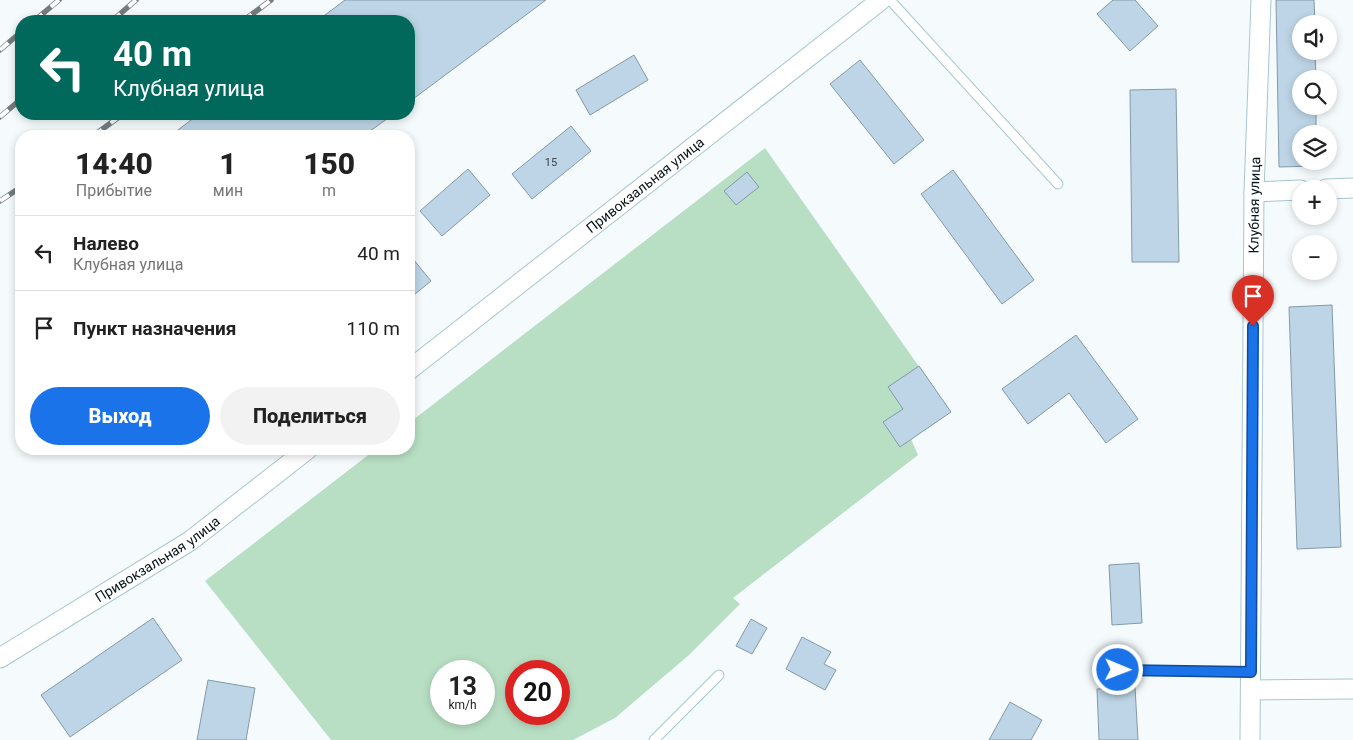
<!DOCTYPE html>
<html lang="ru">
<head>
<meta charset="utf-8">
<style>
  body { margin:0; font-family:Roboto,sans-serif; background:#f2f2f2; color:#222; height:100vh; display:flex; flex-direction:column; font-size:19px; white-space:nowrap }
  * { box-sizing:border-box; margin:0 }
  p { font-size:16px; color:#767676 }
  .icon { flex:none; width:28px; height:28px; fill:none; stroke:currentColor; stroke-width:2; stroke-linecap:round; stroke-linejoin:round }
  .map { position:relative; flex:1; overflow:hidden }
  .panel { position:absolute; left:15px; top:130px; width:400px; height:325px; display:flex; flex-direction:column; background:#fff; border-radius:20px; box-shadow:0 2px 8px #0003 }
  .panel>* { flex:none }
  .top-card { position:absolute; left:15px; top:15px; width:400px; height:105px; border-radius:20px; box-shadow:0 2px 8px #0003; background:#00695c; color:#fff; overflow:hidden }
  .fabs { position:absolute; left:1292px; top:15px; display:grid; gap:10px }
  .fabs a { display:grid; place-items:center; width:45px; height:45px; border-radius:50%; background:#fff; box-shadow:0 2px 8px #0003; font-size:25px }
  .speed { position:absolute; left:430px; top:660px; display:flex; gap:10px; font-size:25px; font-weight:700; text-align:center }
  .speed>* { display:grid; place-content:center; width:65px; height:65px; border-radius:50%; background:#fff; box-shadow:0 2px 8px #0003; line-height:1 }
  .speed small { font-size:12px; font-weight:400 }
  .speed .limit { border:8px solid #d22; background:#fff; color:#111 }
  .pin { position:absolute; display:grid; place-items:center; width:42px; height:42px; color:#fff; margin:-51px -21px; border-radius:50% 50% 50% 0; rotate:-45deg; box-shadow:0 0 5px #0007 }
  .pin .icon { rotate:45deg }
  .me { position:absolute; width:55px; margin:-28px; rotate:91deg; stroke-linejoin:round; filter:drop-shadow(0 0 4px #0008) }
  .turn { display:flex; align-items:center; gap:18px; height:105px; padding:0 15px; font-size:22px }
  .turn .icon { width:65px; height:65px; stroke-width:2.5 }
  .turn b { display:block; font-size:35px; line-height:42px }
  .eta { display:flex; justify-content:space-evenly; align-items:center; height:85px; text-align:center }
  .eta b { font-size:30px; font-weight:800; line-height:35px }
  .button { display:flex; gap:10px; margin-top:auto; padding:10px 15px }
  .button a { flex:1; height:58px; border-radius:30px; background:#1a73e8; color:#fff; font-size:20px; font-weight:800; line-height:58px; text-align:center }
  .button a+a { background:#f2f2f2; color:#222 }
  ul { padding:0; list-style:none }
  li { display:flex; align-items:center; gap:15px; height:75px; padding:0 15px; border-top:1px solid #e0e0e0 }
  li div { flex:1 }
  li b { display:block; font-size:19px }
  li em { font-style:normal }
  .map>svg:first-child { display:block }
  .green { fill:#b8dfc4; fill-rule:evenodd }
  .building { fill:#bdd5e6; stroke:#8299a8 }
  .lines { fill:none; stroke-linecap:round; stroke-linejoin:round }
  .service-casing { stroke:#a7c7cc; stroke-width:11 }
  .minor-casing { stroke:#a7c7cc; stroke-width:21 }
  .service { stroke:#fff; stroke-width:9 }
  .minor { stroke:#fff; stroke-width:19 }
  .rail-casing { stroke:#737c7e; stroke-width:5.5 }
  .rail { stroke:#fff; stroke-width:4; stroke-dasharray:11; stroke-linecap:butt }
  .route-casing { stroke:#114b97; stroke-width:12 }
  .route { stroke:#1a73e8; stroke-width:9 }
  .labels { text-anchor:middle; stroke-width:4; stroke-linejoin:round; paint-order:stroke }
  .number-label { font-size:11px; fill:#36454b }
  .street-label { font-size:14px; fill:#091517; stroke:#fff }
</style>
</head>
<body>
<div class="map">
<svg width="1353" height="740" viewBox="0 0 1353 740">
  <rect width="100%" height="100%" fill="#f5fbfd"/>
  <path class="green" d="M765,148L951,412L911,439L918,455L733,598L740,604L689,655L615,718L573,740H331L205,581L376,449H409V423ZM441,671H484V714H441ZM516,671H559V714H516Z"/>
  <g class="building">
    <polygon points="345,0 546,0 409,102 409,21 317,21"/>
    <polygon points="1113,0 1135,0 1158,26 1130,51 1097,14"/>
    <polygon points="1276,0 1314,0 1315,24 1301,24 1301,51 1315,51 1316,79 1301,79 1301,106 1316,106 1316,134 1301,134 1301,161 1317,161 1317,166 1279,167"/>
    <polygon points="634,55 648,80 590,115 576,90"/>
    <polygon points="860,60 924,140 894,164 830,84"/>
    <polygon points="1176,89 1179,262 1132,262 1130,90"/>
    <polygon points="199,114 394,114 363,136 170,136"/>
    <polygon points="571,126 591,151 532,199 512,174"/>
    <polygon points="468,169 490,195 442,236 420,211"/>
    <polygon points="953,170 1034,280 1002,304 921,194"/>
    <polygon points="747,172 759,187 736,205 724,191"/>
    <polygon points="409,254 431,281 409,299"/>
    <polygon points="1332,305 1341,547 1297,549 1289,307"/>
    <polygon points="1076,335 1138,419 1106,443 1069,393 1028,424 1002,389"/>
    <polygon points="919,366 951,412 900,447 883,422 903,409 888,387"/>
    <polygon points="1139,563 1142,623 1112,625 1109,565"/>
    <polygon points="153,618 182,660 70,737 41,695"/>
    <polygon points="751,619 767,628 752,654 736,646"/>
    <polygon points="802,637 831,652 824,664 836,670 825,690 786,669"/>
    <polygon points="208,680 255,688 246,740 197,740"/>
    <polygon points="1135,687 1138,740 1099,740 1097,689"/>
    <polygon points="1010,702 1042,720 1031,740 989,740"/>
  </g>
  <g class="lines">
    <defs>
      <g id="service">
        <polyline points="890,0 1058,184"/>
        <polyline points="1118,670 1251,672"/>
        <polyline points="654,740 719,675"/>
      </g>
      <g id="minor">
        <polyline points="1326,189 1353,188"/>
        <polyline points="1254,192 1301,190"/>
        <path id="s1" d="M409,370L881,0"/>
        <path id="s2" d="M0,658L190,541L308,449"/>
        <polyline points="1251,690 1353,689"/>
        <path id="s3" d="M1250,740L1254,192L1261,0"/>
      </g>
    </defs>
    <use href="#service" class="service-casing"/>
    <use href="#minor" class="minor-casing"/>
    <use href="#service" class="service"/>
    <use href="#minor" class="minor"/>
    <defs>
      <g id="rail">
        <polyline points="34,21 59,0"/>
        <polyline points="112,21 136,0"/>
        <polyline points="243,21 271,0"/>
        <polyline points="0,50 21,32"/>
        <polyline points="0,117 21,99"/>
        <polyline points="93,136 123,114"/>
        <polyline points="0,201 21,187"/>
      </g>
    </defs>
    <use href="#rail" class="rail-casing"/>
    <use href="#rail" class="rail"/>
  </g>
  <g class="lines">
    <defs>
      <polyline id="route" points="1118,670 1251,672 1253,326"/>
    </defs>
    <use href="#route" class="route-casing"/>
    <use href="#route" class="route"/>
  </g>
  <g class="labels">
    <g class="number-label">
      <text x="551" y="166">15</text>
    </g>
    <g class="street-label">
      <text dy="5" stroke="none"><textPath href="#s1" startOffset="300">Привокзальная улица</textPath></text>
      <text dy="5" stroke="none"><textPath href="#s3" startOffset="535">Клубная улица</textPath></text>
      <text dy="5" stroke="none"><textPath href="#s2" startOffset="186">Привокзальная улица</textPath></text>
    </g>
  </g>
</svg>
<div class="fabs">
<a><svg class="icon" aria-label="sound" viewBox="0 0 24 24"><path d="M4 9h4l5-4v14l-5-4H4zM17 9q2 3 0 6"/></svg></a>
<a><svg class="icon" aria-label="search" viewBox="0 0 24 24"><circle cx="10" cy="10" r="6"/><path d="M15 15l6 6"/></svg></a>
<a><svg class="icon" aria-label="layers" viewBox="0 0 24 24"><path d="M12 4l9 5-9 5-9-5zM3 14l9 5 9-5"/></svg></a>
<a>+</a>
<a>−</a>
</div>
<div class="speed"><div>13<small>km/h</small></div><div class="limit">20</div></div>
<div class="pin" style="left:1253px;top:326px;background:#d93025"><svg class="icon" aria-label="arrive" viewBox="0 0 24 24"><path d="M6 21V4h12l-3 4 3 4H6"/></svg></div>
<svg class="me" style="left:1118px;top:670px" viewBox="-20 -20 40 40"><circle r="17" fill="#1a73e8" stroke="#fff" stroke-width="3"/><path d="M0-11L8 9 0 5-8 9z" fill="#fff"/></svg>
<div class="top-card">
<div class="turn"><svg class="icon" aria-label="left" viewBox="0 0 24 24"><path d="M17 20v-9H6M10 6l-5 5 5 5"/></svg><div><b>40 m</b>Клубная улица</div></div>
</div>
<section class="panel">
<div class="eta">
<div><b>14:40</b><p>Прибытие</p></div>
<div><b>1</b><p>мин</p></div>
<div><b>150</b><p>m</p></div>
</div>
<ul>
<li><svg class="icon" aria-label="left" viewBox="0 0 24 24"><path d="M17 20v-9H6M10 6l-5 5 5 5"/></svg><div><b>Налево</b><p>Клубная улица</p></div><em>40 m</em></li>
<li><svg class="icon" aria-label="arrive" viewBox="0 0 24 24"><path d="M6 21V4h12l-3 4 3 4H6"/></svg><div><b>Пункт назначения</b></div><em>110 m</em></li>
</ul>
<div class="button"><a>Выход</a><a>Поделиться</a></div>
</section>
</div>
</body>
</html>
